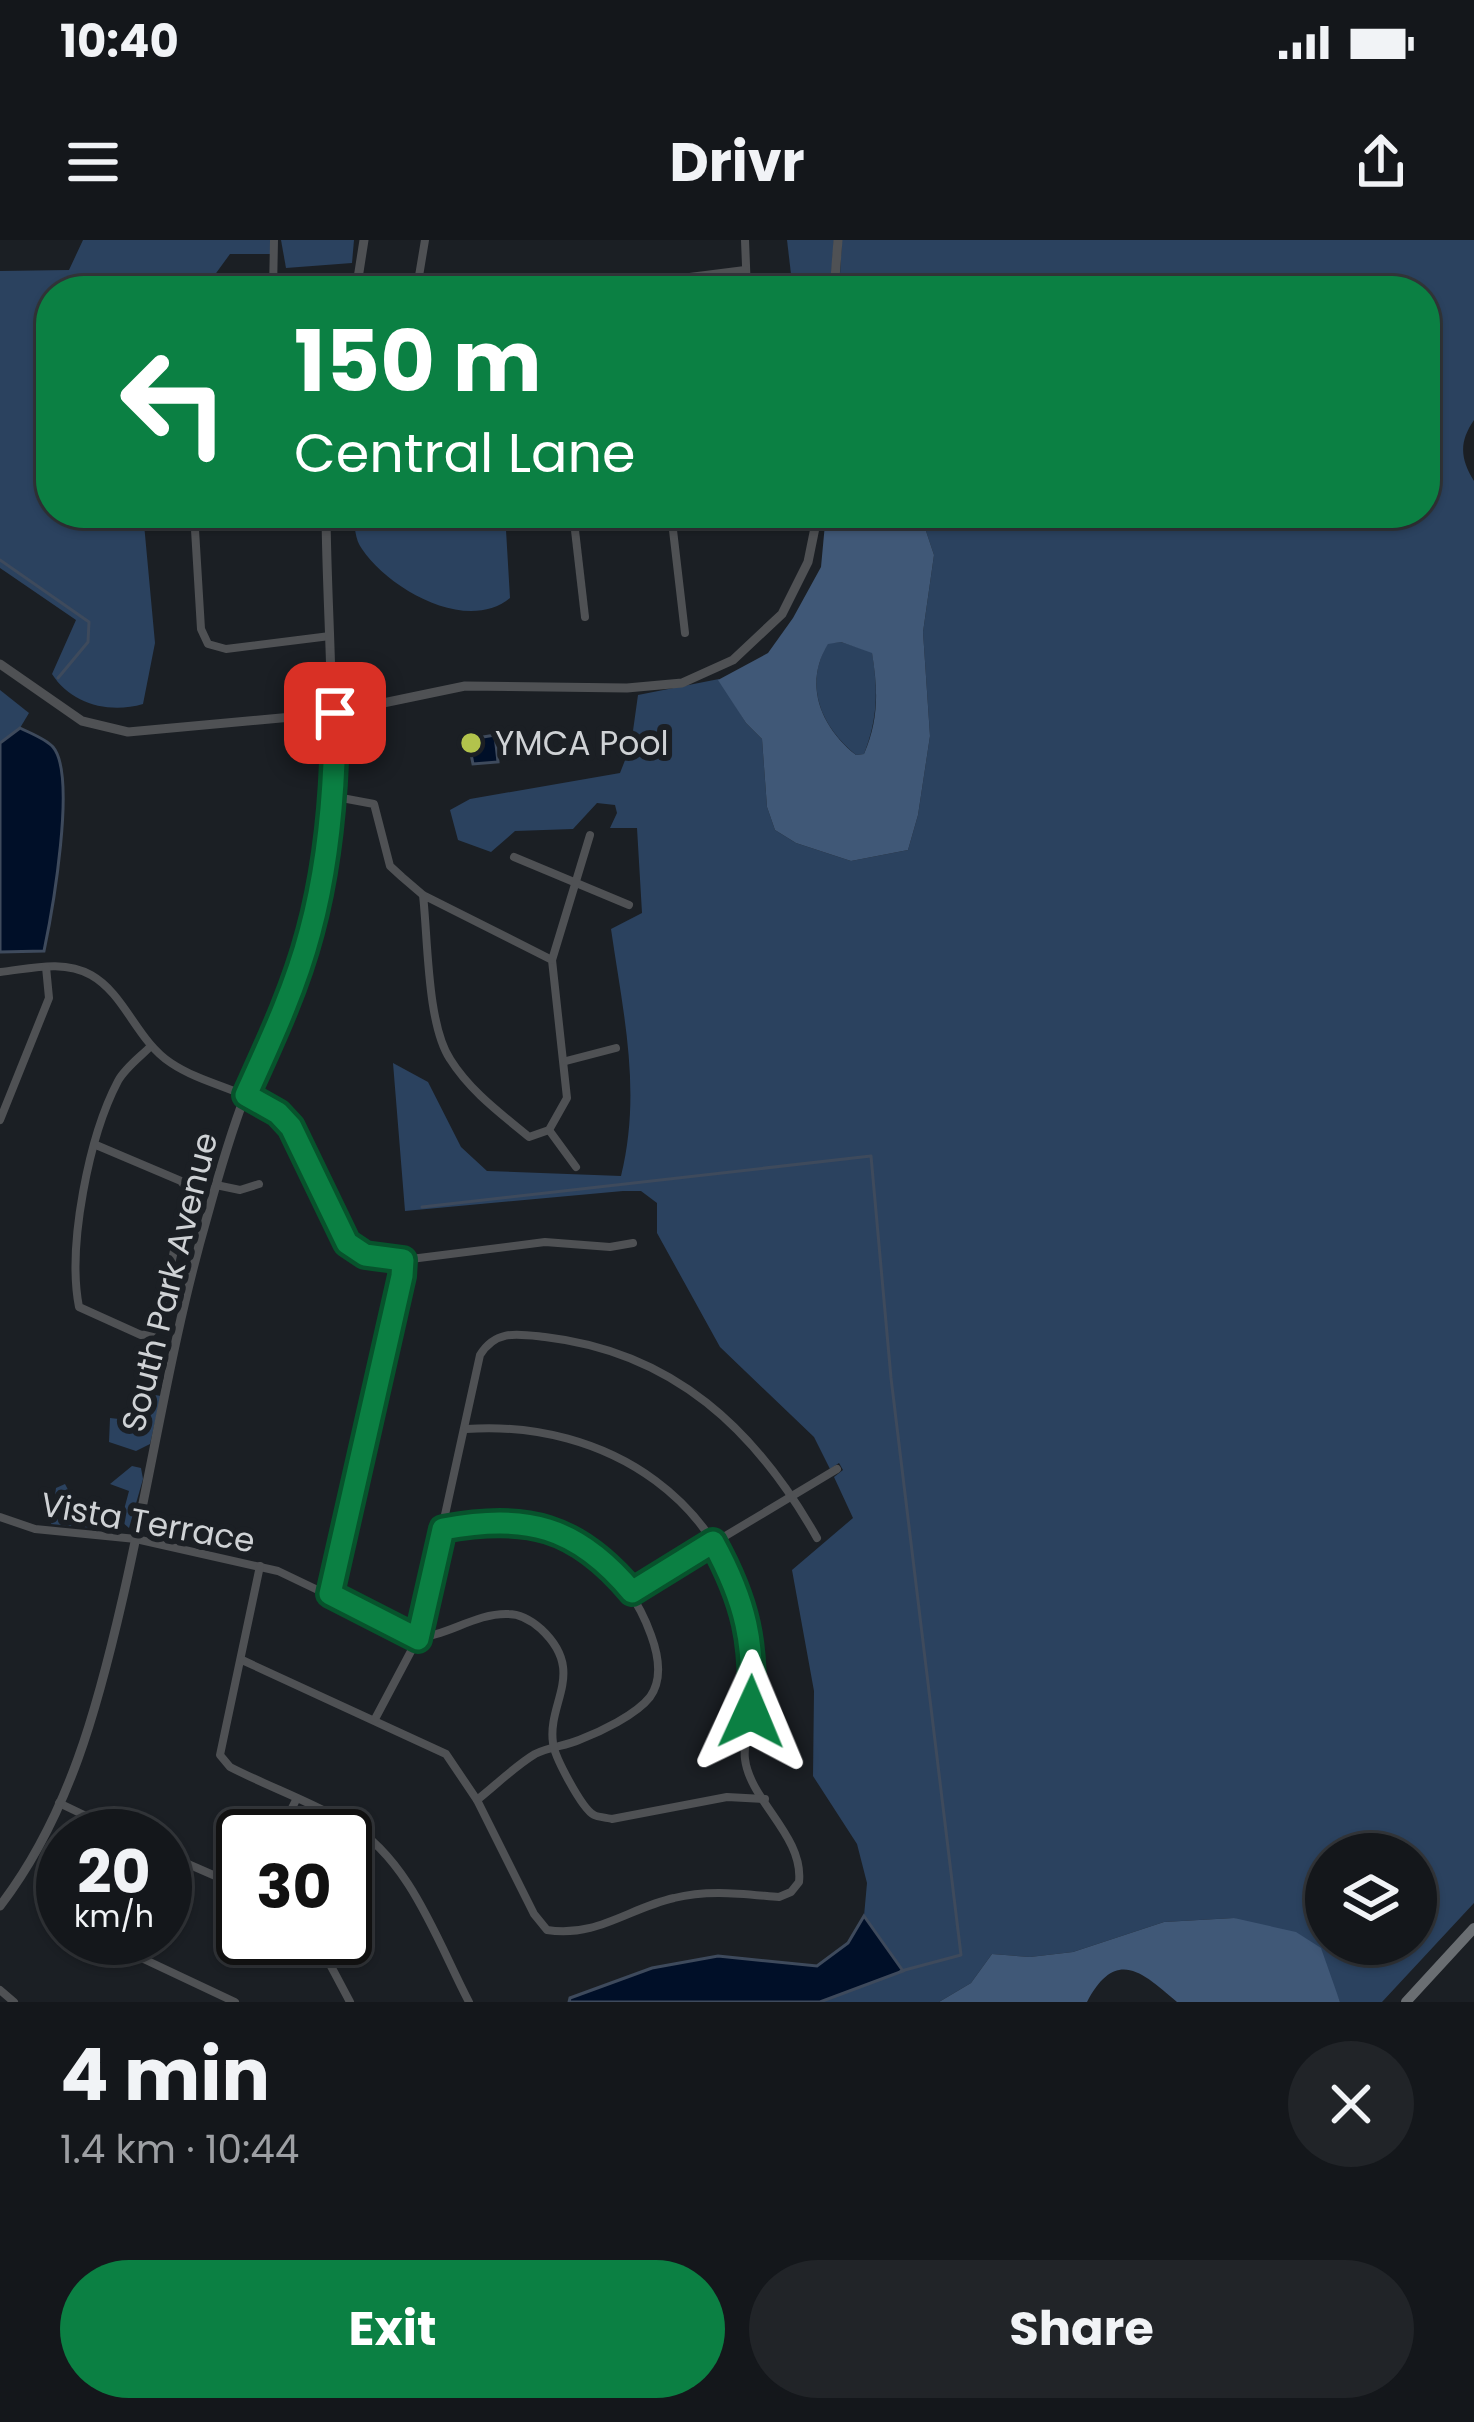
<!DOCTYPE html>
<html lang="en">
<head>
<meta charset="utf-8">
<style>
  body { margin:0; font-family:Poppins,sans-serif; background:#212428; color:#f1f3f6; height:100vh; display:flex; flex-direction:column; font-size:45px; white-space:nowrap }
  * { box-sizing:border-box; margin:0 }
  p { font-size:39px; color:#9d9fa3 }
  .icon { flex:none; width:66px; height:66px; fill:none; stroke:currentColor; stroke-width:2; stroke-linecap:round; stroke-linejoin:round }
  .map { position:relative; height:1762px; overflow:hidden }
  .sheet { display:flex; flex-direction:column; background:#14171b; flex:1 }
  .sheet>* { flex:none }
  .hud { position:absolute; left:36px; top:36px; width:1404px; height:252px; border-radius:48px; box-shadow:0 3px 9px #0004,0 0 0 3px #33363a; background:#0b8043; color:#fff; overflow:hidden }
  .buttons { position:absolute; left:1305px; top:1593px; display:grid; gap:24px }
  .buttons a { display:grid; place-items:center; width:132px; height:132px; border-radius:50%; background:#14171b; box-shadow:0 3px 9px #0004,0 0 0 3px #33363a; font-size:60px }
  .speed { position:absolute; left:36px; top:1569px; display:flex; gap:24px; font-size:60px; font-weight:700; text-align:center }
  .speed>* { display:grid; place-content:center; width:156px; height:156px; border-radius:50%; background:#14171b; box-shadow:0 3px 9px #0004,0 0 0 3px #33363a; line-height:1 }
  .speed small { font-size:30px; font-weight:400 }
  .speed .limit { border:6px solid #111; border-radius:18px; background:#fff; color:#111 }
  .pin { position:absolute; display:grid; place-items:center; width:102px; height:102px; color:#fff; margin:-51px; border-radius:24px; box-shadow:0 6px 18px #0006 }
  .me { position:absolute; width:132px; margin:-66px; rotate:1deg; stroke-linejoin:round; filter:drop-shadow(0 0 9px #0008) }
  .turn { display:flex; align-items:center; gap:42px; height:252px; padding:0 60px; font-size:54px }
  .turn .icon { width:156px; height:156px; stroke-width:2.5 }
  .turn b { display:block; font-size:84px; line-height:102px }
  .round { display:grid; place-items:center; flex:none; width:126px; height:126px; border-radius:63px; background:#212428 }
  .summary { display:flex; align-items:center; justify-content:space-between; height:204px; padding:0 60px }
  h1 { font-size:72px; font-weight:700; line-height:90px }
  .button { display:flex; gap:24px; margin-top:auto; padding:24px 60px }
  .button a { flex:1; height:138px; border-radius:72px; background:#0b8043; color:#fff; font-size:48px; font-weight:700; line-height:138px; text-align:center }
  .button a+a { background:#212428; color:#f1f3f6 }
  .status { display:flex; justify-content:space-between; align-items:center; height:84px; padding:0 60px; background:#14171b; direction:ltr }
  .status svg { height:33px; fill:currentColor }
  header { display:flex; justify-content:space-between; align-items:center; height:156px; padding:0 60px; background:#14171b; font-size:54px; font-weight:700 }
  .map>svg:first-child { display:block }
  .green { fill:#2b425f; fill-rule:evenodd }
  .forest { fill:#405877; fill-rule:evenodd }
  .water { fill:#000f28; stroke:#3e4a5c; stroke-width:3 }
  .lines { fill:none; stroke-linecap:round; stroke-linejoin:round }
  .stream { stroke:#3e4a5c; stroke-width:3 }
  .minor { stroke:#4f5154; stroke-width:8 }
  .tertiary { stroke:#4f5154; stroke-width:9 }
  .secondary { stroke:#6a6e72; stroke-width:10 }
  .route-casing { stroke:#07532c; stroke-width:30 }
  .route { stroke:#0b8043; stroke-width:21 }
  .poi-dot { fill:#b2c34c; stroke:#1b1f24; stroke-width:4.5 }
  .labels { text-anchor:middle; stroke-width:12; stroke-linejoin:round; paint-order:stroke }
  .poi-label { font-size:33px; fill:#cfd2d5; stroke:#1b1f24; text-anchor:start }
  .street-label { font-size:33px; fill:#cfd2d5; stroke:#1b1f24 }
</style>
</head>
<body>
<div class="status"><b>10:40</b><svg viewBox="0 0 49 12"><path d="M0 12V9h3v3zM5 12V6h3v6zM10 12V3h3v9zM15 12V0h3v12zM26 1h20v11H26zM47 4h2v5h-2z"/></svg></div>
<header><svg class="icon" aria-label="menu" viewBox="0 0 24 24"><path d="M4 6h16M4 12h16M4 18h16"/></svg>Drivr<svg class="icon" aria-label="share" viewBox="0 0 24 24"><path d="M12 15V3M7 8l5-5 5 5M5 13v7h14v-7"/></svg></header>
<div class="map">
<svg width="1474" height="1762" viewBox="0 0 1474 1762">
  <rect width="100%" height="100%" fill="#1b1f24"/>
  <g class="green">
    <path d="M83,0H270L271,14H230L203,51H51V273H143L155,403L143,464C109,474 71,464 52,434L76,380L0,328V31L69,30Z"/>
    <polygon points="281,0 354,0 352,23 286,28"/>
    <polygon points="787,0 834,0 830,51 793,51"/>
    <path d="M842,0H1474V180C1459,202 1460,218 1474,241V1663L1382,1762H1340L1329,1737L1234,1678L1164,1682L1073,1712L1030,1717L992,1714L971,1743L939,1762H820L903,1731L864,1676L867,1643L857,1604L813,1536L814,1451L792,1330L853,1278L834,1237L843,1230L839,1223L830,1229L814,1197L720,1107L657,993V963L641,951H623L405,971L393,823L428,842L461,907L487,931L621,936C642,851 623,773 611,689L642,673L637,588H610L617,573L615,565L597,563L573,589L515,591L491,612L458,600L450,570L470,559L620,533L631,505L638,455L719,439L746,483L762,499L767,567L775,590L796,603L851,621L908,610L918,575L930,496L923,392L934,315L926,291L913,273H1425V51H839ZM1326,1614H1416V1704H1326Z"/>
    <path d="M354,273H505L510,358C466,394 388,348 362,309C355,300 354,284 354,273Z"/>
    <path d="M841,402L872,412C878,450 878,478 864,514L856,515C821,487 803,445 828,403Z"/>
    <polygon points="0,450 29,473 20,488 0,503"/>
    <polygon points="143,1153 161,1156 150,1204 136,1211 109,1202 110,1178 137,1181"/>
    <polygon points="132,1226 141,1228 143,1239 129,1288 121,1281 129,1251 110,1244"/>
    <polygon points="65,1244 74,1261 66,1267 78,1261 87,1270 94,1288 51,1284 56,1248"/>
  </g>
  <g class="forest">
    <path d="M826,273H913L926,291L934,315L923,392L930,496L918,575L908,610L851,621L796,603L775,590L767,567L762,499L746,483L718,440L768,413L793,378L821,327ZM841,402L872,413C878,450 879,479 864,514L856,515C821,487 803,445 828,404Z"/>
    <path d="M1234,1678L1296,1692L1321,1708L1340,1762H1177C1142,1732 1116,1707 1087,1762H939L971,1743L992,1714L1030,1717L1073,1712L1164,1682Z"/>
  </g>
  <g class="water">
    <path d="M20,488C30,493 46,499 53,507C77,535 52,673 44,711L0,712V503Z"/>
    <polygon points="495,495 498,522 473,524 470,509 478,507 477,498"/>
    <polygon points="864,1676 903,1731 820,1762 569,1762 570,1758 652,1728 718,1716 817,1726 848,1703"/>
  </g>
  <g class="lines">
    <g class="stream">
      <polyline points="0,320 89,382 88,402 58,438"/>
      <polyline points="422,967 871,916 891,1138 961,1715 901,1731"/>
    </g>
    <g class="minor">
      <polyline points="745,0 747,51"/>
      <polyline points="273,51 274,0"/>
      <polyline points="422,51 419,36 425,0"/>
      <polyline points="579,51 745,30"/>
      <polyline points="194,273 201,389 208,404 226,409 330,396"/>
      <polyline points="573,273 585,377"/>
      <polyline points="671,273 685,393"/>
      <path d="M331,556L374,564L390,626L402,637L423,655L552,720L567,858L549,890L529,897C500,873 470,851 450,819C427,784 428,699 423,655"/>
      <polyline points="514,617 629,665"/>
      <polyline points="552,720 590,595"/>
      <path d="M0,732C29,729 63,719 91,735C125,754 137,801 171,823C210,849 259,850 291,887L336,983L347,1003L365,1015L403,1020L545,1002L610,1007L633,1003"/>
      <polyline points="566,821 616,808"/>
      <polyline points="0,880 49,758 46,727"/>
      <polyline points="549,890 576,927"/>
      <path d="M96,905L181,941L187,949L158,1086L150,1094L141,1095L79,1067C67,1006 89,896 118,841C125,828 140,817 150,807"/>
      <polyline points="216,945 240,950 259,944"/>
      <path d="M0,1277L35,1289L136,1299L278,1331L418,1398L480,1115C496,1089 518,1094 545,1097C674,1112 756,1190 817,1298"/>
      <path d="M443,1289C461,1286 480,1281 498,1281C569,1281 628,1330 651,1395C658,1414 663,1439 650,1457C636,1475 600,1492 579,1500C565,1506 549,1507 535,1514C515,1526 496,1545 477,1560"/>
      <path d="M260,1326L220,1515L230,1527C269,1547 312,1562 349,1584C410,1619 438,1703 469,1762"/>
      <polyline points="632,1352 837,1229"/>
      <polyline points="330,1355 403,1020"/>
      <path d="M242,1420L446,1514L477,1560L534,1674L547,1690C596,1698 629,1668 674,1658C709,1649 743,1654 779,1657L791,1652L799,1642C804,1596 750,1561 745,1519C743,1505 749,1489 751,1474C753,1453 754,1431 751,1410C735,1263 607,1179 466,1189"/>
      <path d="M375,1479L418,1398C449,1395 476,1373 508,1374C520,1374 532,1381 541,1389C587,1432 547,1462 553,1503C554,1516 582,1569 594,1575C597,1577 609,1578 612,1579L727,1557L765,1559"/>
      <polyline points="59,1563 128,1596"/>
      <polyline points="278,1596 296,1560"/>
      <polyline points="165,1614 243,1648"/>
      <polyline points="124,1698 125,1709 133,1714 235,1762"/>
      <polyline points="316,1698 350,1762"/>
      <polyline points="0,1750 14,1762"/>
    </g>
    <g class="tertiary">
      <polyline points="356,51 364,0"/>
      <polyline points="834,51 838,0"/>
      <polyline points="0,424 82,481 128,492 335,473 465,446 627,448 682,443 733,420 782,374 808,322 818,273"/>
      <path d="M0,1666C69,1576 98,1466 123,1357C152,1231 171,1101 207,977C218,937 230,895 245,856C271,788 307,725 320,652C342,526 327,401 326,273"/>
    </g>
    <polyline class="secondary" points="1406,1762 1474,1688"/>
  </g>
  <g class="lines">
    <defs>
      <path id="route" d="M335,473C335,545 329,622 310,692C295,749 270,802 246,855L278,873L291,887L347,1003L365,1015L403,1020L402,1036L330,1354L418,1399L443,1289C526,1274 576,1285 632,1352L713,1302C746,1362 755,1404 751,1472"/>
    </defs>
    <use href="#route" class="route-casing"/>
    <use href="#route" class="route"/>
  </g>
  <circle class="poi-dot" cx="471" cy="503" r="12"/>
  <g class="labels">
    <g class="poi-label">
      <text x="495" y="515">YMCA Pool</text>
    </g>
    <g class="street-label">
      <text transform="translate(169 1042) rotate(-76)" y="12">South Park Avenue</text>
      <text transform="translate(148 1282) rotate(10)" y="12">Vista Terrace</text>
    </g>
  </g>
</svg>
<div class="buttons">
<a><svg class="icon" aria-label="layers" viewBox="0 0 24 24"><path d="M12 4l9 5-9 5-9-5zM3 14l9 5 9-5"/></svg></a>
</div>
<div class="speed"><div>20<small>km/h</small></div><div class="limit">30</div></div>
<div class="pin" style="left:335px;top:473px;background:#d93025"><svg class="icon" aria-label="arrive" viewBox="0 0 24 24"><path d="M6 21V4h12l-3 4 3 4H6"/></svg></div>
<svg class="me" style="left:751px;top:1472px" viewBox="-20 -20 40 40"><path d="M0-17L14 15 0 8-14 15z" fill="#0b8043" stroke="#fff" stroke-width="4"/></svg>
<div class="hud">
<div class="turn"><svg class="icon" aria-label="left" viewBox="0 0 24 24"><path d="M17 20v-9H6M10 6l-5 5 5 5"/></svg><div><b>150 m</b>Central Lane</div></div>
</div>
</div>
<section class="sheet">
<div class="summary"><div><h1>4 min</h1><p>1.4 km · 10:44</p></div><a class="round"><svg class="icon" aria-label="close" viewBox="0 0 24 24"><path d="M6 6l12 12M18 6L6 18"/></svg></a></div>
<div class="button"><a>Exit</a><a>Share</a></div>
</section>
</body>
</html>
